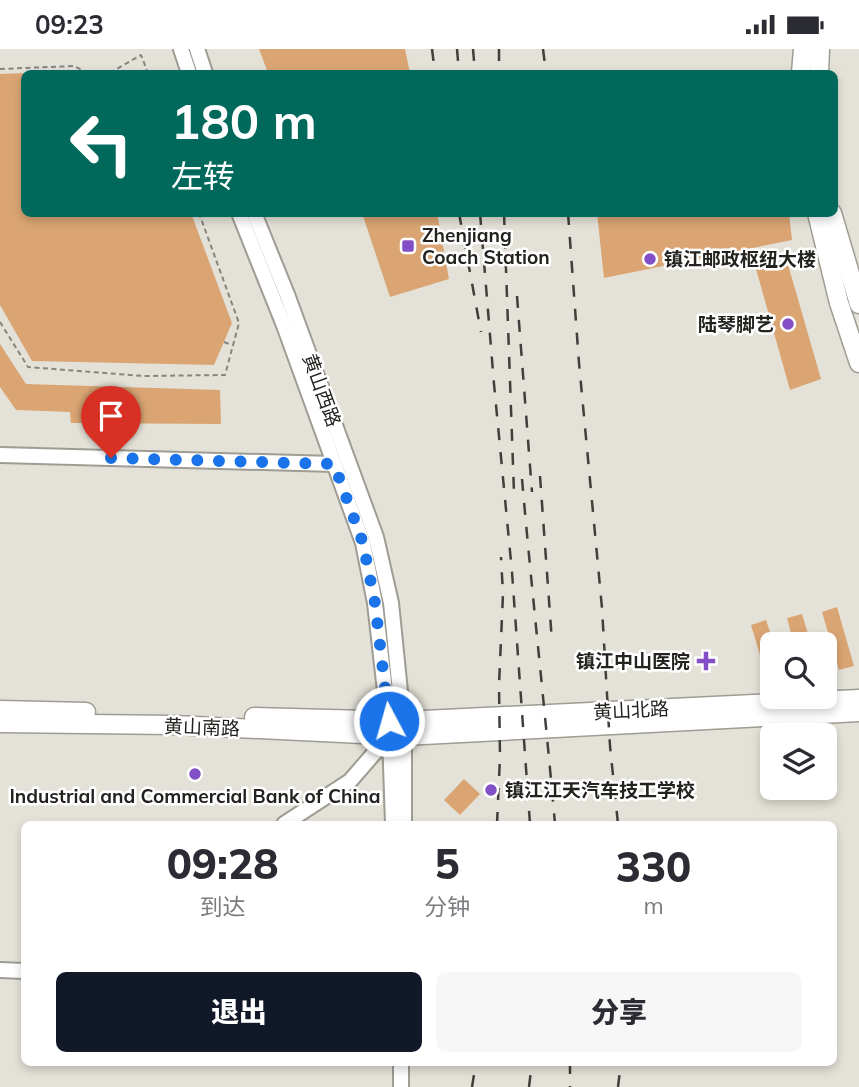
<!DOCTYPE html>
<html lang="zh">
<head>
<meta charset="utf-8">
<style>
  body { margin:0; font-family:Mulish,"Noto Sans SC",sans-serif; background:#f7f7f7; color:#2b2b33; height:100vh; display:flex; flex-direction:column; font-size:26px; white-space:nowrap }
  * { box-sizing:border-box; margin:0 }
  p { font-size:23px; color:#7c7c81 }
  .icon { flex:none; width:38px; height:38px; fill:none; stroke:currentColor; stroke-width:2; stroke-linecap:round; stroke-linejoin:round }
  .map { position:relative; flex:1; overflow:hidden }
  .panel { position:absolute; left:21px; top:772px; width:816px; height:245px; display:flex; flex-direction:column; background:#fff; border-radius:10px; box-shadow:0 4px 10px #0003 }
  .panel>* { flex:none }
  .banner { position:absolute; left:21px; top:21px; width:817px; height:147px; border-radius:10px; box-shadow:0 4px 10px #0003; background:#00695c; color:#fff; overflow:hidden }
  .tools { position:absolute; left:760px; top:583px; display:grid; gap:14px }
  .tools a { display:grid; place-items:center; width:77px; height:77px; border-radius:10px; background:#fff; box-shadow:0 4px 10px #0003; font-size:35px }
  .pin { position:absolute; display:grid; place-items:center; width:60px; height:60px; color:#fff; margin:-72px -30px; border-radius:50% 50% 50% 0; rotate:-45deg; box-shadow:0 0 7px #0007 }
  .pin .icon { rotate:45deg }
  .me { position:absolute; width:77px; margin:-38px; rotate:354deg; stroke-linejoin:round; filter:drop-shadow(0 0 5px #0008) }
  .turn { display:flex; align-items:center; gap:24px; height:147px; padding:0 35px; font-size:32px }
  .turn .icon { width:91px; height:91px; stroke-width:2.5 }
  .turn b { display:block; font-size:49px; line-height:60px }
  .eta { display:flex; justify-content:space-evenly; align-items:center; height:119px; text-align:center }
  .eta b { font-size:42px; font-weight:800; line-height:49px }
  .primary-button { display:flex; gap:14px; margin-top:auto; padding:14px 35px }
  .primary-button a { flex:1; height:80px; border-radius:10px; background:#111827; color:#fff; font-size:28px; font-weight:800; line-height:80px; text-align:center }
  .primary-button a+a { background:#f7f7f7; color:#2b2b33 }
  .status { display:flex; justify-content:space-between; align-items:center; height:49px; padding:0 35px; background:#fff; direction:ltr }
  .status svg { height:19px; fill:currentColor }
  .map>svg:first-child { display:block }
  .building { fill:#daa573 }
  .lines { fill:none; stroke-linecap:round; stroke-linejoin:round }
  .minor-casing { stroke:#9e9c93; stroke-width:18 }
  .major-casing { stroke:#9e9c93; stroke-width:21 }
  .path { stroke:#86847e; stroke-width:2; stroke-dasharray:5 3.5; stroke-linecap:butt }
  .minor { stroke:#fff; stroke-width:14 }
  .major { stroke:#fff; stroke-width:18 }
  .rail { stroke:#403f3b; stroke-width:2.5; stroke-dasharray:12 12; stroke-linecap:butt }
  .route { stroke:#1a73e8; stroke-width:12; stroke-dasharray:0 21.6 }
  .poi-dot { fill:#824fc7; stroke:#fff; stroke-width:2.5 }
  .labels { text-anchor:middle; stroke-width:5; stroke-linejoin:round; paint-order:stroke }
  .poi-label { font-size:19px; font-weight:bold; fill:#23221f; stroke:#fff; text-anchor:start }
  .street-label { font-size:19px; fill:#23221f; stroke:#fff }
</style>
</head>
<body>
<div class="status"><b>09:23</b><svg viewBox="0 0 49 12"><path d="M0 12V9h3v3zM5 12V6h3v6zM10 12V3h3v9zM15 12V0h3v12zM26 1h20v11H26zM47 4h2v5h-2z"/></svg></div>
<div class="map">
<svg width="859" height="1038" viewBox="0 0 859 1038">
  <rect width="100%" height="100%" fill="#e4e2d8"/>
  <g class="building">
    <polygon points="259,0 405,0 410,24 268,24"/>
    <polygon points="24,24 24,164 191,164 232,274 214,316 32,312 0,256 0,25"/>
    <polygon points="362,164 437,164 449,230 390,248"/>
    <polygon points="597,164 789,164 792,191 604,229"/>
    <polygon points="787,212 821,330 790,341 756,220"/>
    <polygon points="0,295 26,335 220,341 221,375 71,374 70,363 16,361 0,338"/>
    <polygon points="837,558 854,617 839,621 822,563"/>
    <polygon points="802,565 811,595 794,595 787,569"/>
    <polygon points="766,571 774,595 772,595 772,638 770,639 751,576"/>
    <polygon points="464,730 480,745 460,766 444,751"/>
  </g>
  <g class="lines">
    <defs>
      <g id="minor">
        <polyline points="181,0 189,24"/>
        <polyline points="197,0 205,24"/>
        <polyline points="239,164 285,279 363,494 375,554 390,686 393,775"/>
        <polyline points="254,164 288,248 376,488 391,554 403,672 404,687 404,775"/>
        <polyline points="0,406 334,415"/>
        <polyline points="284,775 350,732 390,686"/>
        <polyline points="0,921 24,922"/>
        <polyline points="401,1013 401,1038"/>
      </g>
      <g id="major">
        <polyline points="801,24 803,0"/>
        <polyline points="819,24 820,0"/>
        <polyline points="817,164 839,254 859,314"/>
        <polyline points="832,164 859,255"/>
        <polyline points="0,661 86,663"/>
        <polyline points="254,668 403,672 859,650"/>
        <polyline points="0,674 175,676 404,687 859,663"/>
      </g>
    </defs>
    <use href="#minor" class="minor-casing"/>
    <use href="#major" class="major-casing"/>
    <g class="path">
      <polyline points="0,20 74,17 88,24"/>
      <polyline points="110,24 141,6 148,24"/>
      <polyline points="0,273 28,318 143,327 225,326 239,274 199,164"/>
      <polyline points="224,293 232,296"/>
    </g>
    <use href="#minor" class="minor"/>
    <use href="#major" class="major"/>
    <g class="rail">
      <polyline points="432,0 435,24"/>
      <polyline points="457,0 459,24"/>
      <polyline points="473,0 475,24"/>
      <polyline points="499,0 499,24"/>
      <polyline points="543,0 546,24"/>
      <polyline points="459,164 481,283"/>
      <polyline points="480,164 494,335 512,523 530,775"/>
      <polyline points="504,164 514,444"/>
      <polyline points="568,164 579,314 602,559 610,697 618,775"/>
      <polyline points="517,247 532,443"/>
      <polyline points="540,427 552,593"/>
      <path d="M522,430C532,545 545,660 555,775"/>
      <polyline points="497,775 500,708 499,636 503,545 501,508"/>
      <polyline points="570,1013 570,1038"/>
      <polyline points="472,1038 476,1013"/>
      <polyline points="529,1038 532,1013"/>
      <polyline points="618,1038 621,1013"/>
    </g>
  </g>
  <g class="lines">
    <polyline class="route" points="111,409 334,415 363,494 375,554 389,672"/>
  </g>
  <g class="poi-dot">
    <rect x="401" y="190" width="14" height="14" rx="3.5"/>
    <circle cx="650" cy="210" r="7"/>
    <circle cx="788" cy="275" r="7"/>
    <path d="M702.5 601.5h7v7h7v7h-7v7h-7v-7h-7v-7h7z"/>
    <circle cx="195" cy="725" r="7"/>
    <circle cx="491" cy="741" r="7"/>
  </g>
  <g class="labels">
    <g class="poi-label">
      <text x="422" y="193">Zhenjiang<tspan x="422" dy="22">Coach Station</tspan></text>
      <text x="664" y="217">镇江邮政枢纽大楼</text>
      <text x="774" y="282" text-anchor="end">陆琴脚艺</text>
      <text x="690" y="619" text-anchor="end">镇江中山医院</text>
      <text x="505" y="748">镇江江天汽车技工学校</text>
      <text x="195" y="754" text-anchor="middle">Industrial and Commercial Bank of China</text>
    </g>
    <g class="street-label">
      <text transform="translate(322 341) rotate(70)" y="7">黄山西路</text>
      <text transform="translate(631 661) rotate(-3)" y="7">黄山北路</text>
      <text transform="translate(202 678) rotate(2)" y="7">黄山南路</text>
    </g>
  </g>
</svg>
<div class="tools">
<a><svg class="icon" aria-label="search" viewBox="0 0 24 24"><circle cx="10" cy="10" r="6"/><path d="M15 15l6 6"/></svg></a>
<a><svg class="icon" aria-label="layers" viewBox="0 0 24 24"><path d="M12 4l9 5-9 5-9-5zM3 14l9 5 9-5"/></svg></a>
</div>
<div class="pin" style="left:111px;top:409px;background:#d93025"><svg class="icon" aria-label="arrive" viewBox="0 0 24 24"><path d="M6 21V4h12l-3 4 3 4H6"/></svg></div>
<svg class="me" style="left:389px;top:672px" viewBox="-20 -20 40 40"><circle r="17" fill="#1a73e8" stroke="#fff" stroke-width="3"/><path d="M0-11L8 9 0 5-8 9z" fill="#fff"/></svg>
<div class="banner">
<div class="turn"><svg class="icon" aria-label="left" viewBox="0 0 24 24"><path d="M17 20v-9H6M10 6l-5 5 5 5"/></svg><div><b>180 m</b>左转</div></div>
</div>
<section class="panel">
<div class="eta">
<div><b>09:28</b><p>到达</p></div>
<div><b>5</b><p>分钟</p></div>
<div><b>330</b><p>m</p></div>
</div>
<div class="primary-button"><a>退出</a><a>分享</a></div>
</section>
</div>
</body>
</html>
